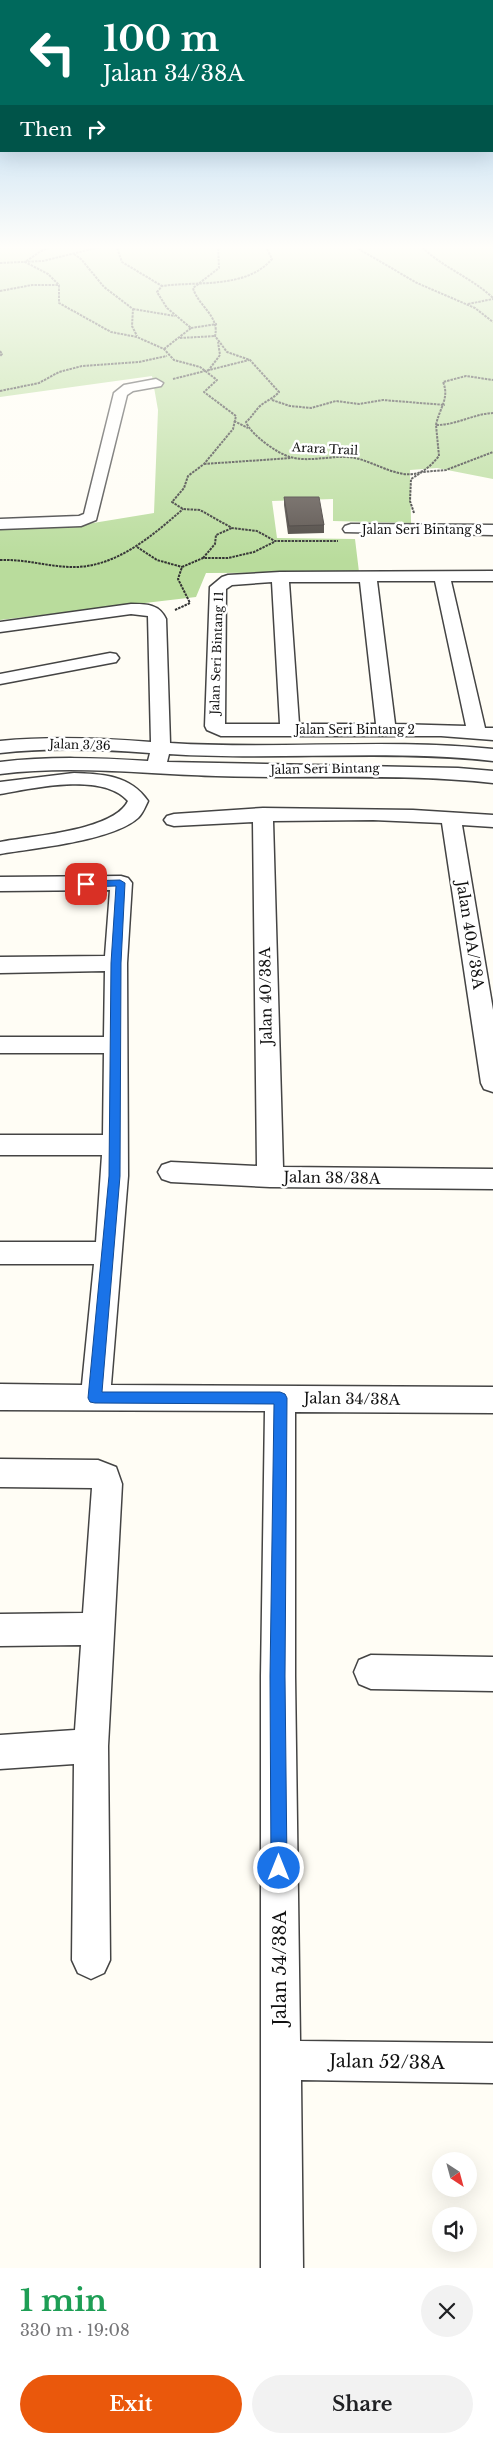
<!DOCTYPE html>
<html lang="en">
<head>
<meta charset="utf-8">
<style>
  body { margin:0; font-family:"Libre Baskerville",serif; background:#f2f2f2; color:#202124; height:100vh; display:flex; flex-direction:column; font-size:19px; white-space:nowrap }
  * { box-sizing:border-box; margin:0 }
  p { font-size:16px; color:#757577 }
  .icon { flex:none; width:28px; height:28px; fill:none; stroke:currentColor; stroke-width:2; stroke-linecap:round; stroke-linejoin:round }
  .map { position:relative; height:2268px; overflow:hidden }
  .side { display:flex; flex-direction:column; background:#fff; flex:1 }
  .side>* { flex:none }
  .guide { position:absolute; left:0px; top:0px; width:494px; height:152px; box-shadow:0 5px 20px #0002; background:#00695c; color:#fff; overflow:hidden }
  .needle { width:32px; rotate:144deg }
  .controls { position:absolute; left:432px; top:2152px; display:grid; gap:10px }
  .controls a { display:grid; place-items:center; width:45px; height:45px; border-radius:50%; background:#fff; box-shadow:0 5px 20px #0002; font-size:25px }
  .pin { position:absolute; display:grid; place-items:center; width:42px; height:42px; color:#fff; margin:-21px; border-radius:10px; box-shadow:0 2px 8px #0006 }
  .me { position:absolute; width:55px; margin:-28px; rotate:0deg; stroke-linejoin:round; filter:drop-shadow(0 0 4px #0008) }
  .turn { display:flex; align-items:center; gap:18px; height:105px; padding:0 20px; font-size:22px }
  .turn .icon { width:65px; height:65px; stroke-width:2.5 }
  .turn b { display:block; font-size:35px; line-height:42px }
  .then { display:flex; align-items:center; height:48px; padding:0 20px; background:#0003; gap:10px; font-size:19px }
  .round { display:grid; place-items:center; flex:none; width:52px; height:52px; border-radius:26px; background:#f2f2f2 }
  .head { display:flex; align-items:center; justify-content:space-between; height:85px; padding:0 20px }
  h1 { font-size:30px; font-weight:800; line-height:38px; color:#1e9e55 }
  .cta { display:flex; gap:10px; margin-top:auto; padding:10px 20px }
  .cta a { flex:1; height:58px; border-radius:30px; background:#ea580c; color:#fff; font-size:20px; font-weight:800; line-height:58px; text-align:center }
  .cta a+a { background:#f2f2f2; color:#202124 }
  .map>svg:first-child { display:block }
  .forest { fill:#b9dc9c }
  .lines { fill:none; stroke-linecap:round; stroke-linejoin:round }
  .minor-casing { stroke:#444; stroke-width:3 }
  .path { stroke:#333; stroke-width:2; stroke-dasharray:2.5 1; stroke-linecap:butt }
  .minor { fill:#fff; fill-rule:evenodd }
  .wall { fill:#4d4742 }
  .building { fill:#5a524d; stroke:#3f3936 }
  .route { fill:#1a73e8; stroke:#114b97 }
  .labels { text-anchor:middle; stroke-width:5; stroke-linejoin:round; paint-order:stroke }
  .far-street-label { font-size:12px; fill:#111; stroke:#fff }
  .street-label { font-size:15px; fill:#111; stroke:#fff }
  .near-street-label { font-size:18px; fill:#111; stroke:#fff }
</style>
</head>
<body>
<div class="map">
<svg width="493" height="2268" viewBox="0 0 493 2268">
  <rect width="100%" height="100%" fill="#fffdf5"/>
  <polygon class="forest" points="0,245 493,245 493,479 437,468 410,470 411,523 333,521 333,499 272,501 277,538 355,539 359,572 206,573 196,597 0,620 0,527 87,524 154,513 158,410 152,376 0,397"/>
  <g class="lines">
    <defs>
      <g id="minor">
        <polygon points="156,379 163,383 161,386 133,391 127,395 96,520 81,526 0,529 0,519 79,516 84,514 114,393 124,385"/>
        <polygon points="351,524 493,525 493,535 345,532 343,529 345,526"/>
        <path d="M493,571V581H451L485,728H493V740L441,736H221L207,730L205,726L210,587L222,577L228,575L280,572ZM377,581H435L466,726L395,724ZM272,582L280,724H225L226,589L232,585ZM289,582H360L376,724H299Z"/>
        <path d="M131,604C147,604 159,604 166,619L170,743C278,750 385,738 493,749V761C385,749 277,761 169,754L167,762L458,768L493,771V783C401,773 309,779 216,776C144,774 72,765 0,774V762C50,756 99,758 148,761L150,753C100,749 50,747 0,753V741C51,736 100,738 151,742L148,616L131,614L0,632V622Z"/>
        <polygon points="110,653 116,654 119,658 116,662 0,684 0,674"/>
        <path d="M74,773C103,774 130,775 148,801C145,807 143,813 138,818C112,841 35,848 0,854V842C30,836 114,831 128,801C103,772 33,788 0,794V782Z"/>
        <polygon points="263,808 413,810 493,815 493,827 462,825 493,1010 493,1092 484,1089 481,1083 442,823 373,820 273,821 283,1167 493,1169 493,1189 270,1187 171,1182 162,1179 158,1172 162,1165 171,1162 257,1166 253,822 174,826 167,824 164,820 167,816 174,814"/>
        <polygon points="121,876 128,878 132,883 127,963 128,1176 111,1385 493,1387 493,1413 295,1412 295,1676 300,2041 493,2043 493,2083 301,2080 303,2268 261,2268 261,1676 265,1411 0,1410 0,1384 82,1385 94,1264 0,1264 0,1242 96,1242 102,1155 0,1155 0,1135 103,1135 104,1053 0,1053 0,1037 104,1037 105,971 0,973 0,957 105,956 110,890 0,891 0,877"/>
        <polygon points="0,1459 98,1460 116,1467 122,1484 108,1746 110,1960 104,1973 91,1979 78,1973 72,1960 74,1764 0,1769 0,1735 75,1730 81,1645 0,1646 0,1614 83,1613 92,1488 0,1487"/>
        <polygon points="371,1655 493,1657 493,1691 371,1689 359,1684 354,1672 359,1660"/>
      </g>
    </defs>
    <use href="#minor" class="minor-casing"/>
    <g class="path">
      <polyline points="56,245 41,251 25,262 48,274 59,285 59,303 111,332 137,337 164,349 174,360 200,367 217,380 204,392 236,416 233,429 204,464 188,476 184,488 172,502 183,509 200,510 232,528 257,531 275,541 338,541"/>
      <polyline points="116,245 122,262 162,286"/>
      <path d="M218,245L219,268L193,288C198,306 220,316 215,336L227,352L250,360L279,392C273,399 265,401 259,407C254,412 252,417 246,422C251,435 277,453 290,457C311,463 334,454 355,458C375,462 398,479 418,473C427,470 433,463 439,456L436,425C457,425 473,414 493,413"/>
      <polyline points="352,245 417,283 475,308 493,322"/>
      <path d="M420,245C441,267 471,277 493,298"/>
      <polyline points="422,248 428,245"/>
      <polyline points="74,254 81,259 104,287 133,309 132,326 137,336"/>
      <polyline points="0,263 43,261 108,245"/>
      <polyline points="0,291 32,285 59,285"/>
      <polyline points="468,304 493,299"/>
      <polyline points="133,309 175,316"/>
      <polyline points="191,328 217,324"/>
      <polyline points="180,338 216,336"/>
      <path d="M164,349L191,328L167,308L157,292L162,286C198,281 246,289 272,259L265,245"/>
      <polyline points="0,351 2,354 0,356"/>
      <polyline points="208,371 220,355 218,342"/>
      <polyline points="173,379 249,360"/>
      <polyline points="0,391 39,383 59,372 82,366 139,362 167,356"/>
      <polyline points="272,400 290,406 311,408 336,401 359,404 383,400 445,405"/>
      <polyline points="234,421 248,428"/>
      <path d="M436,425C439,409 450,398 443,382L466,376L493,380"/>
      <polyline points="204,464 291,458"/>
      <polyline points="414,513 410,501 411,479 422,472 446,470 493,452"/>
      <polyline points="137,547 157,560 182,567"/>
      <polyline points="203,558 215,544 216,535 232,528"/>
      <path d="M0,560C24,559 46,566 69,567C114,569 151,537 183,509"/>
      <polyline points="175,610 190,603 178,579 182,567 203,558 228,558 254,552 274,542"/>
    </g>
    <use href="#minor" class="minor"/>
  </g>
  <polygon class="wall" points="284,497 324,525 324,533 288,534 284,505"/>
  <polygon class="building" points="284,497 319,497 324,525 289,526"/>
  <linearGradient id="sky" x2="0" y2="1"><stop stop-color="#95c6ee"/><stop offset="0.44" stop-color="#fffefa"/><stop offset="1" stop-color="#fffefa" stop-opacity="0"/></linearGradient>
  <rect width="493" height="562" fill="url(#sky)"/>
  <polygon class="route" points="120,880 125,883 121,963 120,1176 102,1392 280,1392 285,1394 287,1398 285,1676 287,1868 285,1874 279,1876 273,1874 271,1868 270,1676 274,1404 95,1403 90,1402 88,1398 109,1176 111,963 116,886 86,887 81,884 86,881"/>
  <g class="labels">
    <g class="far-street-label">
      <text transform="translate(325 449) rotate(3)" y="4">Arara Trail</text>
      <text x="422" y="534">Jalan Seri Bintang 8</text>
      <text transform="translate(217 653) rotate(-88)" y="4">Jalan Seri Bintang 11</text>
      <text x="355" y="734">Jalan Seri Bintang 2</text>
      <text transform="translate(80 745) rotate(2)" y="4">Jalan 3/36</text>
      <text transform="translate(325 769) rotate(-1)" y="4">Jalan Seri Bintang</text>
    </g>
    <g class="street-label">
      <text transform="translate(470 935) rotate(81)" y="5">Jalan 40A/38A</text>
      <text transform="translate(266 996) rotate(-91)" y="5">Jalan 40/38A</text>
      <text transform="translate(332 1178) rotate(1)" y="5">Jalan 38/38A</text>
      <text transform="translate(352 1399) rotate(1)" y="5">Jalan 34/38A</text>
    </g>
    <g class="near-street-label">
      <text transform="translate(280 1968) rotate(-90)" y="6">Jalan 54/38A</text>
      <text transform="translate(387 2062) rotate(1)" y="6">Jalan 52/38A</text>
    </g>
  </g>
</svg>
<div class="controls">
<a><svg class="needle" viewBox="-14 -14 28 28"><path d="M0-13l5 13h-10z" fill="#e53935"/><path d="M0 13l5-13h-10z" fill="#757577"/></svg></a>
<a><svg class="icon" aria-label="sound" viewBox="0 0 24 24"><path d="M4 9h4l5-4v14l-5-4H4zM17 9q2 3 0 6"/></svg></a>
</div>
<div class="pin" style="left:86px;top:884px;background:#d93025"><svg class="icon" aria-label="arrive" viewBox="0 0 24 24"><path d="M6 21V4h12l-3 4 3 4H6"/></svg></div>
<svg class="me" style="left:279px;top:1868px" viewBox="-20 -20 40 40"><circle r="17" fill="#1a73e8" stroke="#fff" stroke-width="3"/><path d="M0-11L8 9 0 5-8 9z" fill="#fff"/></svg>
<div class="guide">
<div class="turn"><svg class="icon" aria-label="left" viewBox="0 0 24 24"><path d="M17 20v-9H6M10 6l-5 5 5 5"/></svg><div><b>100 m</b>Jalan 34/38A</div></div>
<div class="then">Then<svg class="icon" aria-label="right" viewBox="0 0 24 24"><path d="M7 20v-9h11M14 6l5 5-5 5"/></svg></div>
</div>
</div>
<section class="side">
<div class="head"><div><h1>1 min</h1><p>330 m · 19:08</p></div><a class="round"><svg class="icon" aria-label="close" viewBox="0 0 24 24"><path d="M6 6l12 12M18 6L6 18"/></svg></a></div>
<div class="cta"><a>Exit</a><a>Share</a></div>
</section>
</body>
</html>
